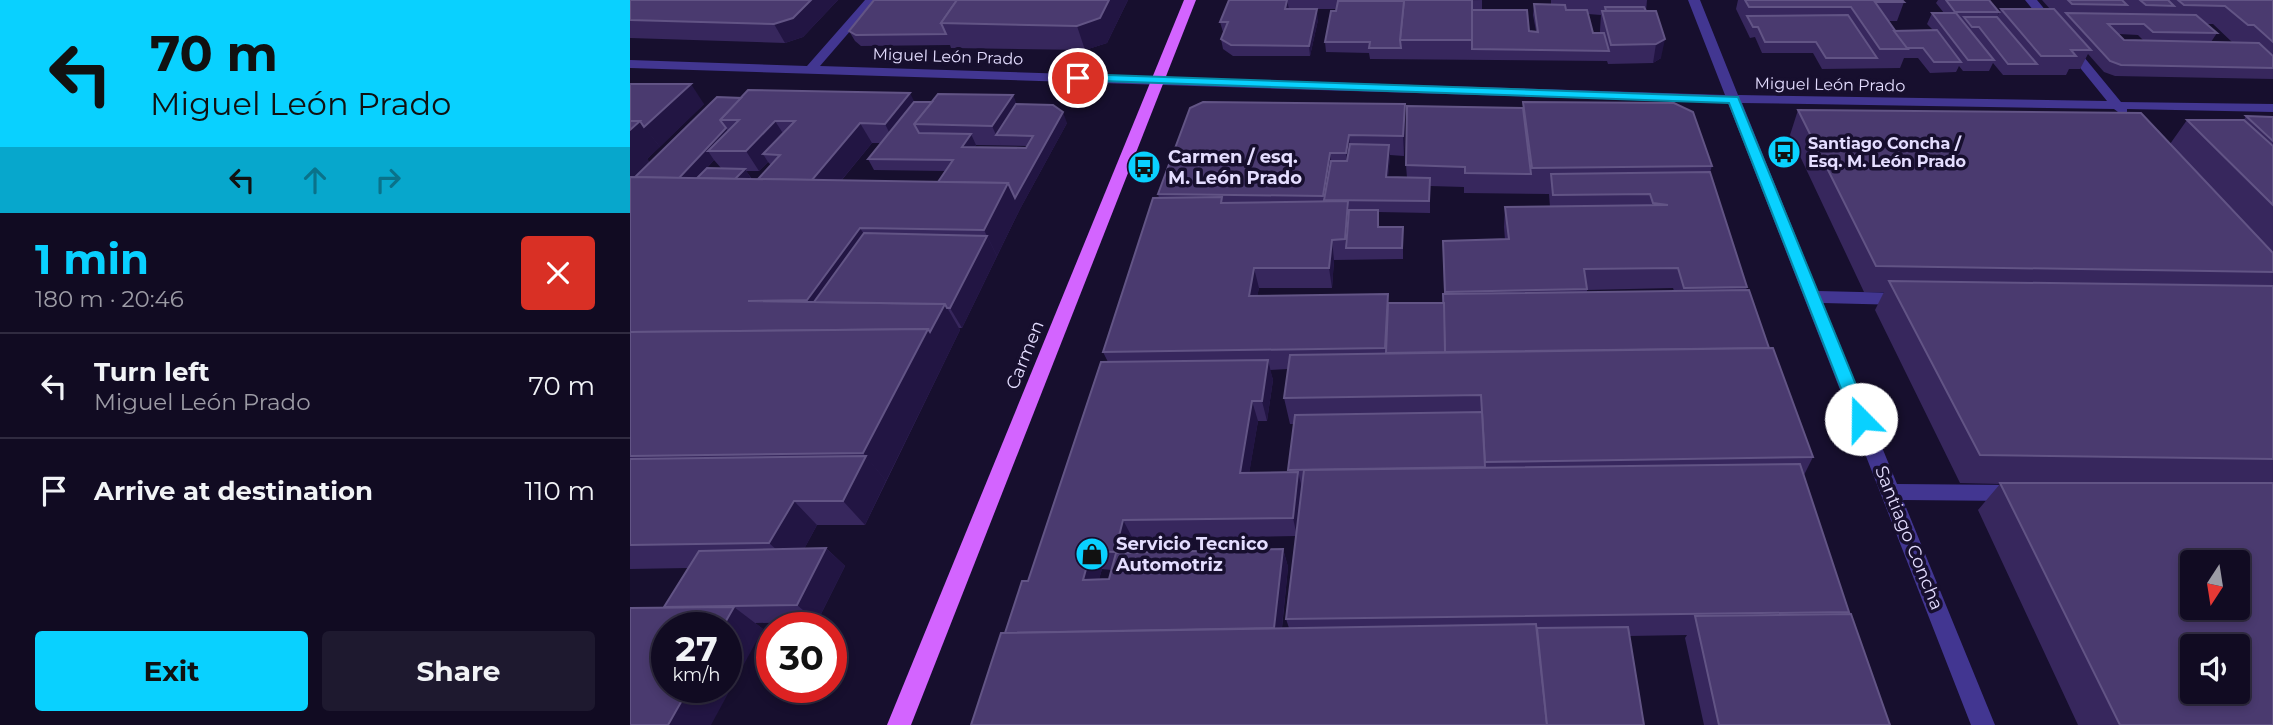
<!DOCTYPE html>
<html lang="en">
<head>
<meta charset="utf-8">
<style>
  body { margin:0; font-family:Montserrat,sans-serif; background:#1e192f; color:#f1f3f6; height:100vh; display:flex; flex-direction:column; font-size:26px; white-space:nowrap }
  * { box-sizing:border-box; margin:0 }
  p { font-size:23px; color:#9c9ba5 }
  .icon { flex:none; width:38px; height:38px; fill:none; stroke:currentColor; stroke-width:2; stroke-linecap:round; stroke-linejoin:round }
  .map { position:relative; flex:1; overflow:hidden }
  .sheet { display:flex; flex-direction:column; background:#110b22; width:630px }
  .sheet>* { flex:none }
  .top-card { background:#09d1ff; color:#111; overflow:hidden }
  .needle { width:46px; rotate:192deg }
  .tools { position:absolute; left:1550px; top:550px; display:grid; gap:14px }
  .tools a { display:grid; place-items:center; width:70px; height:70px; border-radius:7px; background:#110b22; box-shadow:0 4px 10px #0003,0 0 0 2px #302b40; font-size:35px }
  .speed { position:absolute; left:21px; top:612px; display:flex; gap:14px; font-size:35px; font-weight:700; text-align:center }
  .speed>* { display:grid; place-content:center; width:91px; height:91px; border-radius:50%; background:#110b22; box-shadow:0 4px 10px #0003,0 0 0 2px #302b40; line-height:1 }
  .speed small { font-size:18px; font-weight:400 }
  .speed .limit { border:10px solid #d22; background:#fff; color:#111 }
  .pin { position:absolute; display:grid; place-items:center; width:60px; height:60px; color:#fff; margin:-30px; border:4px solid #fff; border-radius:50%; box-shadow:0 2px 7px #0007 }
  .me { position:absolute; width:77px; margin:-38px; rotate:338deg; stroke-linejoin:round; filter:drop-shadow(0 0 5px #0008) }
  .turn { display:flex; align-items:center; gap:24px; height:147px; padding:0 35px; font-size:32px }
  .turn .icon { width:91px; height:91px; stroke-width:2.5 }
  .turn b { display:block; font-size:49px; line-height:60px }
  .lanes { display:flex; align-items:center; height:66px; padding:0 35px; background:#0003; justify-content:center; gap:35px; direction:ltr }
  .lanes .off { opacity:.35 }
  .round { display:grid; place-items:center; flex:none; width:74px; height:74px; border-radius:7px; background:#1e192f }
  .headline { display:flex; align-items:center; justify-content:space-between; height:119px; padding:0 35px }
  h1 { font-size:42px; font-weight:700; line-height:52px; color:#09d1ff }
  .cta { display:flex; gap:14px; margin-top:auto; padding:14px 35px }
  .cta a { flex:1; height:80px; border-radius:7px; background:#09d1ff; color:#111; font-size:28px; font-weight:700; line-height:80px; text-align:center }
  .cta a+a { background:#1e192f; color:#f1f3f6 }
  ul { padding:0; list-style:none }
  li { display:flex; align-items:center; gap:21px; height:105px; padding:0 35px; border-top:2px solid #302b40 }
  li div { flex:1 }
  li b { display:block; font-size:26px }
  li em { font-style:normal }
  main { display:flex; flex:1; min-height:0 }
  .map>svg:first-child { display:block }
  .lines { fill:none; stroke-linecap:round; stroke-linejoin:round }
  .minor { fill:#423691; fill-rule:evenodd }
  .major { fill:#d364ff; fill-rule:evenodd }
  .wall { fill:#37275d; fill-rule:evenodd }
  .shaded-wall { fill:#221543 }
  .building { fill:#4a3a6f; stroke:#625485; stroke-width:2; fill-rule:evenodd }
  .route { fill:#09d1ff; stroke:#0688a6; stroke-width:2 }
  .labels { text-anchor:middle; stroke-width:7; stroke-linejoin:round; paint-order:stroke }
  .far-street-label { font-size:16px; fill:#e4ddff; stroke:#170f2e }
  .far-poi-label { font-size:16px; font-weight:bold; fill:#e4ddff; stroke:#170f2e; text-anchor:start }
  .poi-label { font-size:18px; font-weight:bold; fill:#e4ddff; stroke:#170f2e; text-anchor:start }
  .street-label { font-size:18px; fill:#e4ddff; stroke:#170f2e }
</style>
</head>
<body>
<main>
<section class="sheet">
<div class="top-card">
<div class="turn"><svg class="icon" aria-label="left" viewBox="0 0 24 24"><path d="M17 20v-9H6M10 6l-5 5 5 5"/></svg><div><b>70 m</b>Miguel León Prado</div></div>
<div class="lanes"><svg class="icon" aria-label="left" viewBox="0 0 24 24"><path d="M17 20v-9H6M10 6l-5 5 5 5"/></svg><svg class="icon off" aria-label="ahead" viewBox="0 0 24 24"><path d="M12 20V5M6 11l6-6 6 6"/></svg><svg class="icon off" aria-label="right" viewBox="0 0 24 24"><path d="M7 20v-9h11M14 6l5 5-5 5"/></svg></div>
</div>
<div class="headline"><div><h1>1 min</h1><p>180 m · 20:46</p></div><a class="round" style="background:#d93025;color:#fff"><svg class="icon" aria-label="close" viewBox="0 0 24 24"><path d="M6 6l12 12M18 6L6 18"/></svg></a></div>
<ul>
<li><svg class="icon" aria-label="left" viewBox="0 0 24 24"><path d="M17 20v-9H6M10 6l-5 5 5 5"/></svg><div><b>Turn left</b><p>Miguel León Prado</p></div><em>70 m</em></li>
<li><svg class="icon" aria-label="arrive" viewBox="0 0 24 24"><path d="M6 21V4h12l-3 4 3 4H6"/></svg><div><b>Arrive at destination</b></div><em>110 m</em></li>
</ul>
<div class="cta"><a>Exit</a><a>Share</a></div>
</section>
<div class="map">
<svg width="1643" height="725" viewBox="0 0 1643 725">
  <rect width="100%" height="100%" fill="#170f2e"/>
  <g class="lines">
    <polygon class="minor" points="235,0 247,0 190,66 1095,95 1058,0 1070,0 1108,95 1477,101 1395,0 1407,0 1491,102 1643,104 1643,112 1497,109 1497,114 1492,115 1484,109 1112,103 1188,291 1272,293 1280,299 1272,305 1193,303 1267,484 1384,485 1391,487 1394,493 1391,499 1384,501 1273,500 1365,725 1341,725 1098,103 0,68 0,60 177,66"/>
    <polygon class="major" points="554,0 566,0 281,725 257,725"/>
  </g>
  <g class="wall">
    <polygon points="0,0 208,0 173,37 155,43 0,38"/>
    <polygon points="498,0 477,43 455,50 321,48 320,45 231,46 225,41 219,31"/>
    <path d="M599,0H771V1L852,0V10L899,31H906L903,15L904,4L921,5V0H1017L1016,11L1031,58L1023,63L978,64L977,61L740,59L739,53L696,52L695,42L706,9H659L688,20L680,56H603L593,49L591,39L594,32H593L590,22ZM958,14L971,15L970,30V33H963Z"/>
    <path d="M1108,0H1272L1274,2L1267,21H1257L1264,31L1303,30L1297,24L1302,13H1314L1306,3L1308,0H1359L1369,12L1367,17L1371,9H1420L1412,0H1643V79L1485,76L1474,72L1458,54L1450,69H1439L1436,75H1373L1363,63L1359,71H1333L1329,66L1326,72L1300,73L1288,58H1274L1270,68L1192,69L1183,53H1132L1125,37L1120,38L1106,9ZM1576,24H1583L1603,43L1581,42L1587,33ZM1489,34L1508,35L1514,41L1494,40Z"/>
    <path d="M0,84L74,104L17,159L20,163L87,97L302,102L383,95L386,104L437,123L390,209L332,328H329L330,330L235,525H187L174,549L196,548L215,566L187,622L125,623L133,629L36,608L34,607L58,568L0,569ZM242,143H251L238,159L244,170L315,171L308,182L211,181ZM346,145L397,146L396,148H344ZM84,160L91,168L76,169ZM138,162L141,165L129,179H122L116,171H129Z"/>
    <path d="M573,102L775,123L774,156L760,155L758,177L777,178L776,165L893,108V102L1082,166L1080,172L1117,287L1116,290L1183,457L1174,475L1219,612L1217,614L1260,725H1074L1055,638L1057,635L999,636L375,633L398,581L478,362L473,352L529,198L528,194ZM800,186L834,187V193L919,194L920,207H875L874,227L875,240L813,241L814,294V303H758V294L627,296L629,288H702L704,260L773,259V238L749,227L748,212L800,213ZM1043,288L1044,291L957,292V290ZM658,369L654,398L660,424H664L659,472L619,473L628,421H637L643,380L640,370ZM666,536L656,619L659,628H652L658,567L653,549L499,553L503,539ZM472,569L482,570L479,579H469Z"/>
    <polygon points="1168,110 1540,144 1557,120 1614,120 1616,116 1643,117 1643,725 1448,725 1348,510 1370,484 1330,483 1245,310 1254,292 1234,292 1160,135"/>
  </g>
  <g class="shaded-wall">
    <polygon points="181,0 208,0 173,37 155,43 144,24"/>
    <polygon points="479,0 498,0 477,43 455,50 447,26"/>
    <polygon points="657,0 659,9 656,20 655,9"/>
    <polygon points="687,9 688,20 680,56 679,46"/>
    <polygon points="1035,39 1031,58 1023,63 1026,44"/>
    <polygon points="61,84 74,104 30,147 14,127"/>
    <polygon points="280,93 290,113 265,144 255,124"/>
    <polygon points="383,95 391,115 366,135 371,146 362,126"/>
    <polygon points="775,104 775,123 774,156 773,136"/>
    <polygon points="433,112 437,123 390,209 367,256 354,230 378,183"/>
    <polygon points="10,121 30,147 17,159 20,163 0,184 0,130"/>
    <polygon points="145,121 158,141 133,154 138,162 129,171 116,151"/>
    <polygon points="230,123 242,143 195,200 182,180"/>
    <polygon points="96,128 103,139 78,151 84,160 50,197 41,186"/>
    <polygon points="341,134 346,145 337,158 332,147"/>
    <polygon points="719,135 721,155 718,173 716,153"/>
    <polygon points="759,145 760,156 757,189 756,177"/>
    <polygon points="700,153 703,172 694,200 696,216 693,196"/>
    <polygon points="115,169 122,180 92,193"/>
    <polygon points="718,201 720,221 716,248 715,239"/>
    <polygon points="230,228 246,253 181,306 177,300"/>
    <polygon points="357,236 367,256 332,328 320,308"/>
    <polygon points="702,240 704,260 702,288 699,268"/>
    <polygon points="624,268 629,288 623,316 619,296"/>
    <polygon points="315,304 330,330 256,481 233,453 298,329"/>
    <polygon points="638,360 643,380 637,421 632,401"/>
    <polygon points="622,401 628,421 616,492 610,473"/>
    <polygon points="236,456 256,481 235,525 213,501"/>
    <polygon points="668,472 673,491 667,536 663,518"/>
    <polygon points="164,501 187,525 165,566 139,543"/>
    <polygon points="493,520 503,539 495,570 485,552"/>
    <polygon points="196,548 215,566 187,622 167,605"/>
    <polygon points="653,549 658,567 650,645 644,628"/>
    <polygon points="461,551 472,569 464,597 453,580"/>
    <polygon points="104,607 133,629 81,725 38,725 59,688 96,688 96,628 92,628"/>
  </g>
  <g class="building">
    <polygon points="0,0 181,0 163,18 144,24 0,20"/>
    <polygon points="244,0 327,0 311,23 316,34 226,35 219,31"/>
    <polygon points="327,0 479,0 470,18 447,26 311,23"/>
    <polygon points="599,0 657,0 655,9 687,9 679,46 601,45 591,39 598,22 590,22"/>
    <polygon points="774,0 842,0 842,40 770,40"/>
    <polygon points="1115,0 1272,0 1274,2 1245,2 1278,49 1250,49 1221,7 1119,7"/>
    <polygon points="1316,0 1359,0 1369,12 1325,12"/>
    <polygon points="1438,0 1492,0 1497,5 1442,4"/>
    <polygon points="1510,0 1538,0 1544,6 1516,5"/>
    <polygon points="1548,0 1643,0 1643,42 1624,25 1618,25 1595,6 1554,5"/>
    <polygon points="708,1 774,1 770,40 771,48 739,48 740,42 695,42 701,11 706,11"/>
    <polygon points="904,4 935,5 936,10 957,10 963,33 974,33 979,51 842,49 842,10 897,10 899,31 908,32"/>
    <polygon points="975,7 1014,7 1016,11 976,11"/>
    <polygon points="1371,9 1424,9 1461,50 1441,50 1446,56 1411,56"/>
    <polygon points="972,11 1026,11 1035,39 1026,44 981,45"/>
    <polygon points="1302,13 1326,13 1364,60 1338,60"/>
    <polygon points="1436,13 1566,15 1587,33 1523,32 1514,24 1478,24 1494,40 1629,43 1643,56 1643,68 1491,65 1480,61"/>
    <polygon points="1218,15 1247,58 1196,58 1186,42 1135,42 1128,27 1123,27 1117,16"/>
    <polygon points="1334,17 1367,17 1407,64 1378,64 1349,27 1342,27"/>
    <polygon points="1307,30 1331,62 1304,62 1293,48 1277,48 1264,31"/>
    <polygon points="0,84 61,84 14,127 10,121 0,121"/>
    <polygon points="118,90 280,93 255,124 230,123 182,180 128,179 150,155 133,154 165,121 145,121 116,151 78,151 109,120 90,120"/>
    <polygon points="308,94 383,95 362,126 284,124"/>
    <polygon points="87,97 111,98 90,120 96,128 49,178 5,177"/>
    <polygon points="284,102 302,102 284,124 289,133 341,134 332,147 396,148 403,136 366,135 386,104 423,105 433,112 385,198 378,183 308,182 323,160 238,159"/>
    <polygon points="573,102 775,104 773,136 719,135 716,153 700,153 693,196 528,194 560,108"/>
    <polygon points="893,102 1044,103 1063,112 1082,166 902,168"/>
    <polygon points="777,106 893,108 901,174 835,173 835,167 776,165"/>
    <polygon points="1168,110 1511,113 1643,253 1643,272 1246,266"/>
    <polygon points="1616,116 1643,117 1643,141"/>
    <polygon points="1557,120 1614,120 1643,146 1643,205"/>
    <polygon points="0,121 10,121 0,130"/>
    <polygon points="720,144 759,145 756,177 800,178 799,201 694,200 701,161 717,161"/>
    <polygon points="77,168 115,169 105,179 67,178"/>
    <polygon points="1080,172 1117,287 1054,288 1048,268 954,269 957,289 815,292 813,241 879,239 875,207 1038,205 1023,203 1020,194 923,195 921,174"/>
    <polygon points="0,177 378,183 354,230 230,228 177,300 118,301 315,304 300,332 298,329 0,332"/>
    <polygon points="592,197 591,203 718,201 715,239 702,240 699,268 624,268 619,296 758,294 755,348 473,352 523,198"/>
    <polygon points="719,210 748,210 748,227 773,227 772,248 716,248"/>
    <polygon points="234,233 357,236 320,308 317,308 315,304 184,302"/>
    <polygon points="1259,281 1643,286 1643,459 1350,455"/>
    <polygon points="1119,290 1139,348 815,352 813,294"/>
    <polygon points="758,303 814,303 815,352 756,353"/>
    <polygon points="298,329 233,453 0,456 0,332"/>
    <polygon points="1143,348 1183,457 855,462 851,395 654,398 660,355"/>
    <polygon points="638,360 632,401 622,401 610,473 668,472 663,518 493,520 485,552 461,551 453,580 479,579 486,553 653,549 644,628 375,633 392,581 398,581 471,362"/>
    <polygon points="852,412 855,467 658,470 665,415"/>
    <polygon points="236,456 213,501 164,501 139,543 0,545 0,459"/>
    <polygon points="1170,464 1219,612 656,619 674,470"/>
    <path d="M1370,483H1643V725H1490ZM1563,562H1608V607H1563ZM1563,646H1608V691H1563Z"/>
    <polygon points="196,548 167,605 34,607 69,551"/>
    <polygon points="104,607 92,628 37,628 37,688 59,688 38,725 0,725 0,608"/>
    <polygon points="1221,614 1260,725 1089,725 1065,616"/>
    <polygon points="906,624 917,725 341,725 371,633"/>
    <polygon points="998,627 1014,725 917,725 907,628"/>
  </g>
  <polygon class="route" points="448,74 1108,97 1240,419 1237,423 1226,423 1223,419 1099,103 444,80 444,75"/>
  <defs>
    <symbol id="bus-disc" viewBox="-11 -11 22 22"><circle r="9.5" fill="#09d1ff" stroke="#170f2e"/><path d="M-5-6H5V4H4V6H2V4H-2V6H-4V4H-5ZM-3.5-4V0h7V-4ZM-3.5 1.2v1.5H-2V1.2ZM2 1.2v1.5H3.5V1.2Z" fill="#111"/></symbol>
    <symbol id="shop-disc" viewBox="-11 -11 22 22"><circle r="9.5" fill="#09d1ff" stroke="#170f2e"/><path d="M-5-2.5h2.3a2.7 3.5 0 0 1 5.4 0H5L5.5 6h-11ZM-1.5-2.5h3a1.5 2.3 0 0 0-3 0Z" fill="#111"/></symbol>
  </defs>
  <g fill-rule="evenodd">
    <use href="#bus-disc" x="1135" y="133" width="38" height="38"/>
    <use href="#bus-disc" x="495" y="148" width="38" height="38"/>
    <use href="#shop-disc" x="443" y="535" width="38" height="38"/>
  </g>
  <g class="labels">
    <g class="far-street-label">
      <text transform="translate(318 56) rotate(2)" y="6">Miguel León Prado</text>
      <text transform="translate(1200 84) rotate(1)" y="6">Miguel León Prado</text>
    </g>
    <g class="far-poi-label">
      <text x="1178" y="149">Santiago Concha /<tspan x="1178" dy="18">Esq. M. León Prado</tspan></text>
    </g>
    <g class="poi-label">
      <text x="538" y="163">Carmen / esq.<tspan x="538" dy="21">M. León Prado</tspan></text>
      <text x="486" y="550">Servicio Tecnico<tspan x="486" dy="21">Automotriz</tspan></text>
    </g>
    <g class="street-label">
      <text transform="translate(395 355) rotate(-68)" y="6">Carmen</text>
      <text transform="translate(1279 538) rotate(68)" y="6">Santiago Concha</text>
    </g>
  </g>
</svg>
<div class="tools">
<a><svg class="needle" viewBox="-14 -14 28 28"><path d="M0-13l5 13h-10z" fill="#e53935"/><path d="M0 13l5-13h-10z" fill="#9c9ba5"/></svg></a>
<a><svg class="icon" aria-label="sound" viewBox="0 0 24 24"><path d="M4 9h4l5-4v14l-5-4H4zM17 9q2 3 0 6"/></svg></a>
</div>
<div class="speed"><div>27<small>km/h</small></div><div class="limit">30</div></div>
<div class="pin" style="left:448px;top:78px;background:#d93025"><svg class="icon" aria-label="arrive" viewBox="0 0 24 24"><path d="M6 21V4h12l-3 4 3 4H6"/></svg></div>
<svg class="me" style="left:1231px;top:419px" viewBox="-20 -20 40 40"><circle r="19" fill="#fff"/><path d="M0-13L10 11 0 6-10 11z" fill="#09d1ff"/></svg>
</div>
</main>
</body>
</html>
